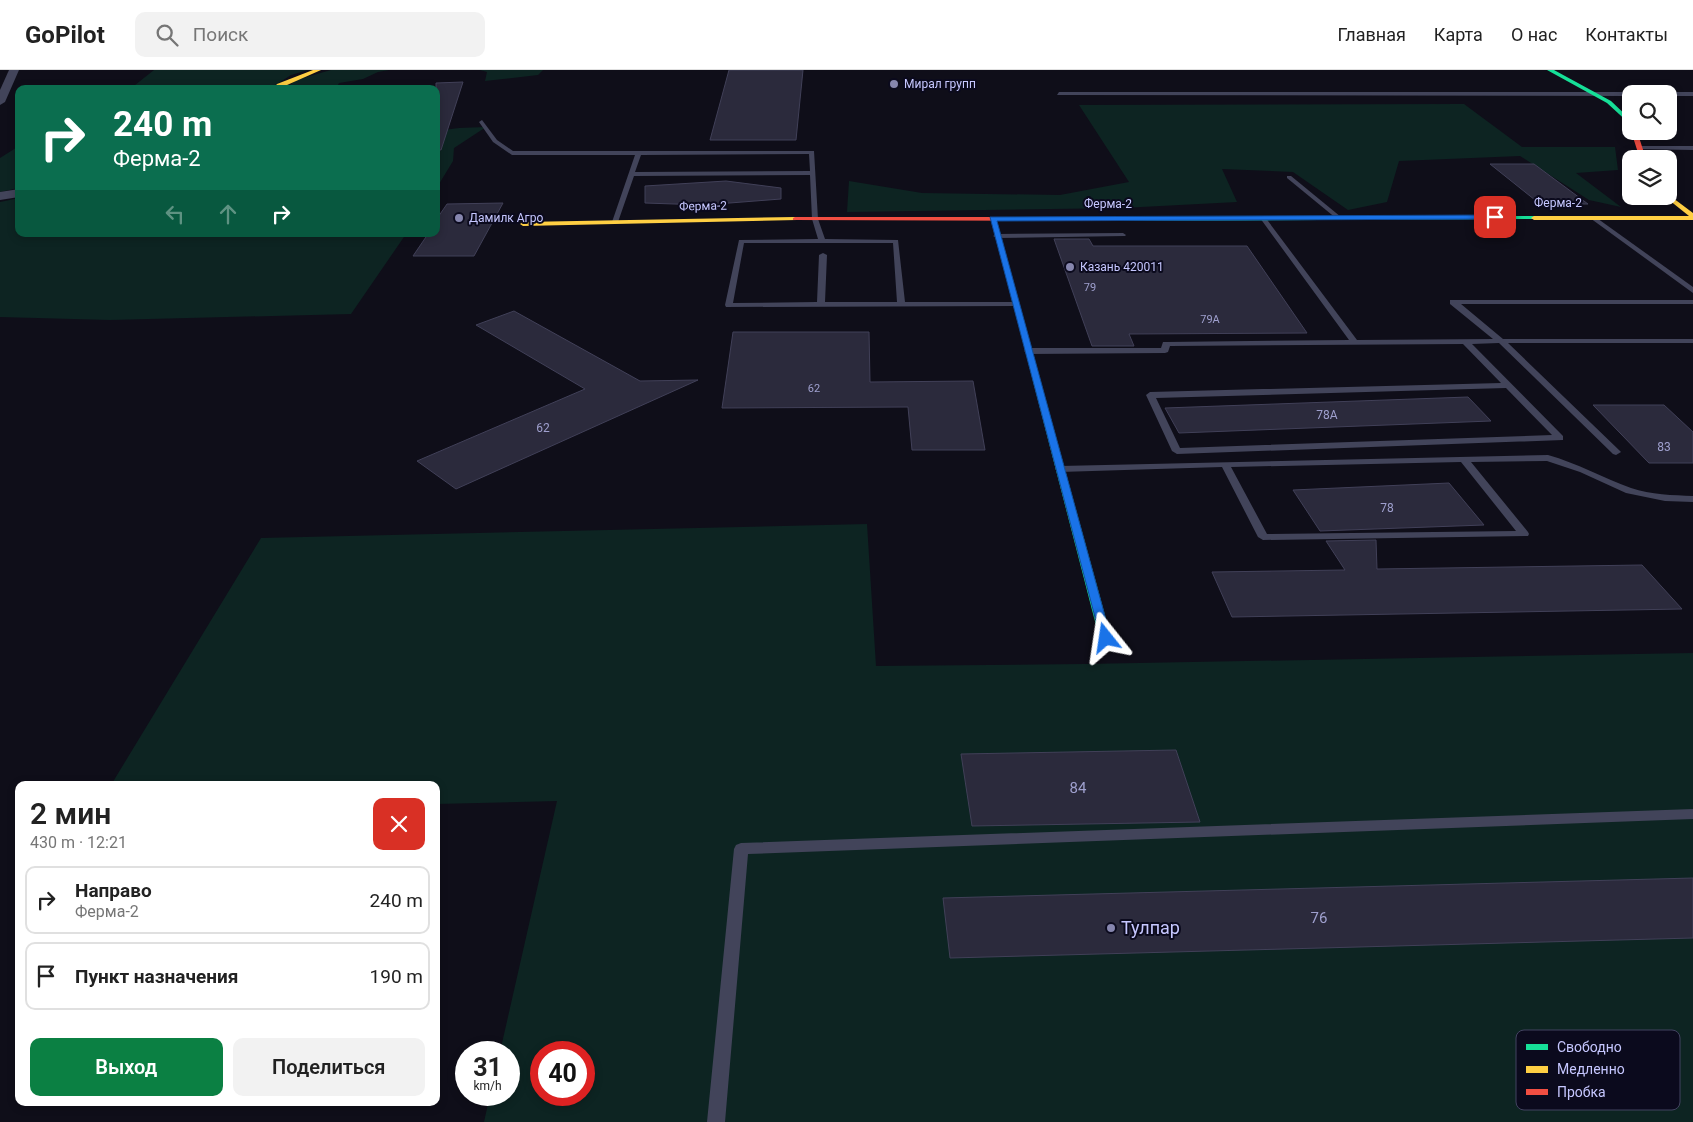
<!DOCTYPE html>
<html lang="ru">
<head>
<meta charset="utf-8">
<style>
  body { margin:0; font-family:Roboto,sans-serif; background:#f2f2f2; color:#222; height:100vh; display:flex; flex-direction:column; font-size:19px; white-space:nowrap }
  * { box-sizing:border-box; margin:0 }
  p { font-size:16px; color:#767676 }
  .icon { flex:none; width:28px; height:28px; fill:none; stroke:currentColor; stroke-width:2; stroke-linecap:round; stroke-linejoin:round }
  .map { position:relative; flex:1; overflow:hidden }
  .details { position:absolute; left:15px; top:711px; width:425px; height:325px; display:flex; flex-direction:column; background:#fff; border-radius:10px; box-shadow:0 2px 8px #0003 }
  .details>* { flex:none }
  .banner { position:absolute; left:15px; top:15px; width:425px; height:152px; border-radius:10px; box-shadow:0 2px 8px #0003; background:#0b6e4f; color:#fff; overflow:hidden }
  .buttons { position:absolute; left:1622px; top:15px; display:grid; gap:10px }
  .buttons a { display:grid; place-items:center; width:55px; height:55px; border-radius:10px; background:#fff; box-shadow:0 2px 8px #0003; font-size:25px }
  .speed { position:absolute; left:455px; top:971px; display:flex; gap:10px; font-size:25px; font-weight:700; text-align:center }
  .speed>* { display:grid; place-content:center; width:65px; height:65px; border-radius:50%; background:#fff; box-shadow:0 2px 8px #0003; line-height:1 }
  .speed small { font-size:12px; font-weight:400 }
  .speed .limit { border:8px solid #d22; background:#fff; color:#111 }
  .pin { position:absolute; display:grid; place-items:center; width:42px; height:42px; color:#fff; margin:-21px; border-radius:10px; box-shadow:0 2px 8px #0006 }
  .me { position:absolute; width:55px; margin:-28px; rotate:345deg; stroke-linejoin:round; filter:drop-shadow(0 0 4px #0008) }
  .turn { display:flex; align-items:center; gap:18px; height:105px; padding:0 15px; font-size:22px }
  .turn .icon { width:65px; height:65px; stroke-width:2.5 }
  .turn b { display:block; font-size:35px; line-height:42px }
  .lanes { display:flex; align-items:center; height:48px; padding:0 15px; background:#0003; justify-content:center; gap:25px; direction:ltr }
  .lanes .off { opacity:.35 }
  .round { display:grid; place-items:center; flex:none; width:52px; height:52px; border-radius:10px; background:#f2f2f2 }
  .head { display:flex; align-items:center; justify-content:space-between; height:85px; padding:0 15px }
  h1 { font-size:30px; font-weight:600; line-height:38px }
  .primary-button { display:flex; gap:10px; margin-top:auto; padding:10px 15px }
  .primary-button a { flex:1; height:58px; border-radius:10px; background:#0b8043; color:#fff; font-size:20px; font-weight:600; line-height:58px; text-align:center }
  .primary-button a+a { background:#f2f2f2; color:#222 }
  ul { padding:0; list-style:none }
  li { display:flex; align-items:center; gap:15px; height:68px; margin:0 10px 8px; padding:0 5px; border:2px solid #e0e0e0; border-radius:10px }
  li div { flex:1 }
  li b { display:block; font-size:19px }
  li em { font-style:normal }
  header { display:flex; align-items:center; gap:30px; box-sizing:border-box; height:70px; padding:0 25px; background:#fff; border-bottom:1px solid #e0e0e0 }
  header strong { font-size:24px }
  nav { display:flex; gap:28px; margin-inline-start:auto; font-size:18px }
  .search { width:350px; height:45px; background:#f2f2f2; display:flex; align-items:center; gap:12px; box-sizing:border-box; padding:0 18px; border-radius:10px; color:#767676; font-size:19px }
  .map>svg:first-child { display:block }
  .green { fill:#0d2422; fill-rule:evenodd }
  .building { fill:#2b2a3c; stroke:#414058 }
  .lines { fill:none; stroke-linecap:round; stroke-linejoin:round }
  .lane { fill:#42445a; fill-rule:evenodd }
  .street { fill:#42445a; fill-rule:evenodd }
  .fast { fill:#16e098; fill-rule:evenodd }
  .slow { fill:#ffcf43; fill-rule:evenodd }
  .jam { fill:#f24e42; fill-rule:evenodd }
  .route { fill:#1a73e8; stroke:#114b97 }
  .poi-dot { fill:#8686ae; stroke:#0b0a1d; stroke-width:2 }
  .labels { text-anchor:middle; stroke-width:4; stroke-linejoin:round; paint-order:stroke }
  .far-number-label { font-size:11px; fill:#9fa0ce }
  .far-poi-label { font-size:12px; fill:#c6c7ff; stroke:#0b0a1d; text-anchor:start }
  .far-street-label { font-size:12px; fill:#c6c7ff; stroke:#0b0a1d }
  .number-label { font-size:12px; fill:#9fa0ce }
  .near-number-label { font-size:15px; fill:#9fa0ce }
  .near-poi-label { font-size:18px; fill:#c6c7ff; stroke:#0b0a1d; text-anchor:start }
  .key { fill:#0b0a1d; stroke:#434361; stroke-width:1 }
  .key-label { font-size:14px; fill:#c6c7ff }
</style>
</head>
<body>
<header>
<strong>GoPilot</strong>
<div class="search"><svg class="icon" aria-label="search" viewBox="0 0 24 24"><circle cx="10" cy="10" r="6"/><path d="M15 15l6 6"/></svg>Поиск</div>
<nav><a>Главная</a><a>Карта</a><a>О нас</a><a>Контакты</a></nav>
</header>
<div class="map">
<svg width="1693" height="1052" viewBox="0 0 1693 1052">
  <rect width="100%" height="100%" fill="#0f0e19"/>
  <g class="green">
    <polygon points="154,0 308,0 291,5 269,19 130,19"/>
    <polygon points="331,0 389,0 378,2 363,9 339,13 336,19 285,19 296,10"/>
    <polygon points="480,0 543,0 538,5 485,11 487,2"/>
    <polygon points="1464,34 1522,77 1615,77 1618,100 1576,103 1621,137 1589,130 1520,86 1399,91 1387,132 1348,140 1293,102 1222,99 1237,132 1122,138 847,142 849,111 922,123 1060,125 1129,112 1079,35"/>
    <polygon points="486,57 454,78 453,91 436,119 436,61 459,58"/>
    <polygon points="19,76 19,118 0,122 0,88"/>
    <polygon points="19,128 19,164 406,164 351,244 110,250 0,247 0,132"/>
    <path d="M867,454L876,596L1085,594L1693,583V1052H484L490,1025H509V982H500L557,731L436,734V715H111L261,468ZM541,982H584V1025H541Z"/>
  </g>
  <g class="building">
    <polygon points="729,0 803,0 796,70 710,70"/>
    <polygon points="463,12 441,80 436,79 436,13"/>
    <polygon points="1490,94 1534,94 1588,134 1540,134"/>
    <polygon points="726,111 781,118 781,129 704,135 645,133 645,116"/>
    <polygon points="503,133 474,186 413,186 428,164 436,164 436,150 447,134"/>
    <polygon points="1054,169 1089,169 1093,176 1247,176 1307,263 1129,264 1134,276 1092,276"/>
    <polygon points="514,241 640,311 698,310 456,419 417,391 585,319 476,255"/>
    <polygon points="733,262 869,262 870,312 973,311 985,380 912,380 908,337 722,338"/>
    <polygon points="1468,327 1491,351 1179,363 1165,338"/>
    <polygon points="1593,335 1664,335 1693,362 1693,393 1649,393"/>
    <polygon points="1449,413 1484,455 1320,461 1293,420"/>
    <polygon points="1376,470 1377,499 1642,495 1682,539 1232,547 1212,502 1345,500 1326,471"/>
    <polygon points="1176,680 1200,752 972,756 961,684"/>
    <polygon points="1693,808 1693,868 950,888 943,828"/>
  </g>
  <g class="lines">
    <g class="lane">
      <polygon points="1059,22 1631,22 1633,24 1631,26 1057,25"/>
      <polygon points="1669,22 1693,22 1693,26 1669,26 1667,24"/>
      <path d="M482,50L497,70L513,81H814L818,149L825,169L898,170L905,232H1016L1020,234L1016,236L726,237L725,235L739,170L818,169L812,149L810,105L634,106L618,152L615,154L612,152L635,85H512L493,72L479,52ZM809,84L810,101L635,102L641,85ZM744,173H893L897,232H825L827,185L823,183L819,185L817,232L733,233Z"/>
      <polygon points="1639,76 1693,76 1693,80 1637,79 1637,77"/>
      <polygon points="1287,106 1291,106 1341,147 1341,149 1337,149 1287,108"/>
      <path d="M1263,146L1265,147L1357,270L1493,269L1450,234V230H1693V234H1461L1503,269H1693V273H1508L1619,380L1621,382L1616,385L1613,384L1499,273L1472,274L1563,366V370L1177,384L1172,381L1146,325L1150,322L1501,313L1463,274L1170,276L1168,282L1165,283L1028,284L1024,281L1028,278H1161L1163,272H1166L1349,270L1260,148ZM1506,318L1552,365L1180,378L1156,328Z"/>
      <polygon points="1590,146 1594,146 1693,217 1693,223 1590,148"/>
      <polygon points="1123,163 1126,165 1125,166 997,168 993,166 997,164"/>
      <path d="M1548,385C1577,393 1603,408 1631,418C1651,425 1673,425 1693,426V432L1665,431L1626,423L1580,402L1547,391L1471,392L1528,462L1529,464L1528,466L1263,470L1258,467L1222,397L1060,402L1055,399L1060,396ZM1461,392L1516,461L1267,464L1231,397Z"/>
      <polygon points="1693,739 1693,749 748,784 725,1052 707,1052 734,779 736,775 741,773"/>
    </g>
    <g class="street">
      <polygon points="9,0 19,0 5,32 0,35 0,20"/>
      <polygon points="19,119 19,127 0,130 0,122"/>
    </g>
    <g class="fast">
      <polygon points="1547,0 1554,0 1611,31 1631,50 1631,55 1607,33"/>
      <polygon points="1534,146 1537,148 1536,149 1118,151 1115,149 1118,147"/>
      <polygon points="991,148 996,149 1111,567 1109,570 1101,570 1099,567"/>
    </g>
    <g class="slow">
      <polygon points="313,0 321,0 278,19 273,19 277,14"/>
      <polygon points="1669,125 1693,143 1693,150 1534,150 1531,148 1534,146 1689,146 1664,126"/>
      <polygon points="795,147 797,148 797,150 523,156 520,154 523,152"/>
    </g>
    <g class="jam">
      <polygon points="1631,61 1637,61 1646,89 1640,89"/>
      <polygon points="795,147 1118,147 1121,149 1118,151 793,150 793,148"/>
    </g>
  </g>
  <polygon class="route" points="1495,145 1497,146 1497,149 997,151 1111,568 1106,571 1101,570 990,147"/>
  <g class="poi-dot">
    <circle cx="894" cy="14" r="5"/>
    <circle cx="459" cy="148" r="5"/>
    <circle cx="1070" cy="197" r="5"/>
    <circle cx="1111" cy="858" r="5"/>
  </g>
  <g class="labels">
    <g class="far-number-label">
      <text x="1090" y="221">79</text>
      <text x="1210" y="253">79А</text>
      <text x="814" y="322">62</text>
    </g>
    <g class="far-poi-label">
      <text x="904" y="18">Мирал групп</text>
      <text x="469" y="152">Дамилк Агро</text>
      <text x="1080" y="201">Казань 420011</text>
    </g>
    <g class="far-street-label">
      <text x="1558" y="137">Ферма-2</text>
      <text x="1108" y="138">Ферма-2</text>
      <text transform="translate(703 136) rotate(-1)" y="4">Ферма-2</text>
    </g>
    <g class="number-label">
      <text x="1327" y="349">78А</text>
      <text x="543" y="362">62</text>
      <text x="1664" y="381">83</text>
      <text x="1387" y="442">78</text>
    </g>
    <g class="near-number-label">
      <text x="1078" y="723">84</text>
      <text x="1319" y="853">76</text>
    </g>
    <g class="near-poi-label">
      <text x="1121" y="864">Тулпар</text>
    </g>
  </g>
  <rect x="1516" y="960" width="164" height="80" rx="8" class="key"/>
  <rect x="1526" y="974" width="22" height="6" fill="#16e098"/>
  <rect x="1526" y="996" width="22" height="7" fill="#ffcf43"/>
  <rect x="1526" y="1019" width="22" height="6" fill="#f24e42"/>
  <g class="key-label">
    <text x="1557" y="982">Свободно</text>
    <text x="1557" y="1004">Медленно</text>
    <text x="1557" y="1027">Пробка</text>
  </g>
</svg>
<div class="buttons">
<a><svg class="icon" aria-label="search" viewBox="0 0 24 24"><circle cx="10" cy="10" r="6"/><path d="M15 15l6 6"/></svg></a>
<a><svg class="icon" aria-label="layers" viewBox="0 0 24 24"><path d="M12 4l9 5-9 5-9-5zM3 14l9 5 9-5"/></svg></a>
</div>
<div class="speed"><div>31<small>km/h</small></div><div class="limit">40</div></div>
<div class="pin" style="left:1495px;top:147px;background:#d93025"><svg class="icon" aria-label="arrive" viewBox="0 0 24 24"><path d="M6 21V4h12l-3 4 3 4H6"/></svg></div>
<svg class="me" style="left:1106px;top:568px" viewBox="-20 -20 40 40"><path d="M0-17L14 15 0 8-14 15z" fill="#1a73e8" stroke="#fff" stroke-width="4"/></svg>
<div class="banner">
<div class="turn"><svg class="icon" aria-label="right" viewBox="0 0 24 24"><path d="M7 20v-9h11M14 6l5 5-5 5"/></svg><div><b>240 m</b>Ферма-2</div></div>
<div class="lanes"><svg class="icon off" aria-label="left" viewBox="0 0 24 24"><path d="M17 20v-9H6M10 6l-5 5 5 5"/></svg><svg class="icon off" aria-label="ahead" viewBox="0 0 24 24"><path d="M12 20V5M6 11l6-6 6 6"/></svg><svg class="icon" aria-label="right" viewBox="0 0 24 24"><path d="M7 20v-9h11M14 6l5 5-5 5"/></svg></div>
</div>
<section class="details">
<div class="head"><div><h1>2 мин</h1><p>430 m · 12:21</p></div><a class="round" style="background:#d93025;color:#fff"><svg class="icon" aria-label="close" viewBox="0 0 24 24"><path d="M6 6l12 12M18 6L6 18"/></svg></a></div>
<ul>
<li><svg class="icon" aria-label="right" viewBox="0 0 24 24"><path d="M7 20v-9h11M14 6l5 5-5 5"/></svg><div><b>Направо</b><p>Ферма-2</p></div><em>240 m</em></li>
<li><svg class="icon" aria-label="arrive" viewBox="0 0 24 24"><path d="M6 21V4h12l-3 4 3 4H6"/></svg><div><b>Пункт назначения</b></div><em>190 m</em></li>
</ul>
<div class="primary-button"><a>Выход</a><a>Поделиться</a></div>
</section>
</div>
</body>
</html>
